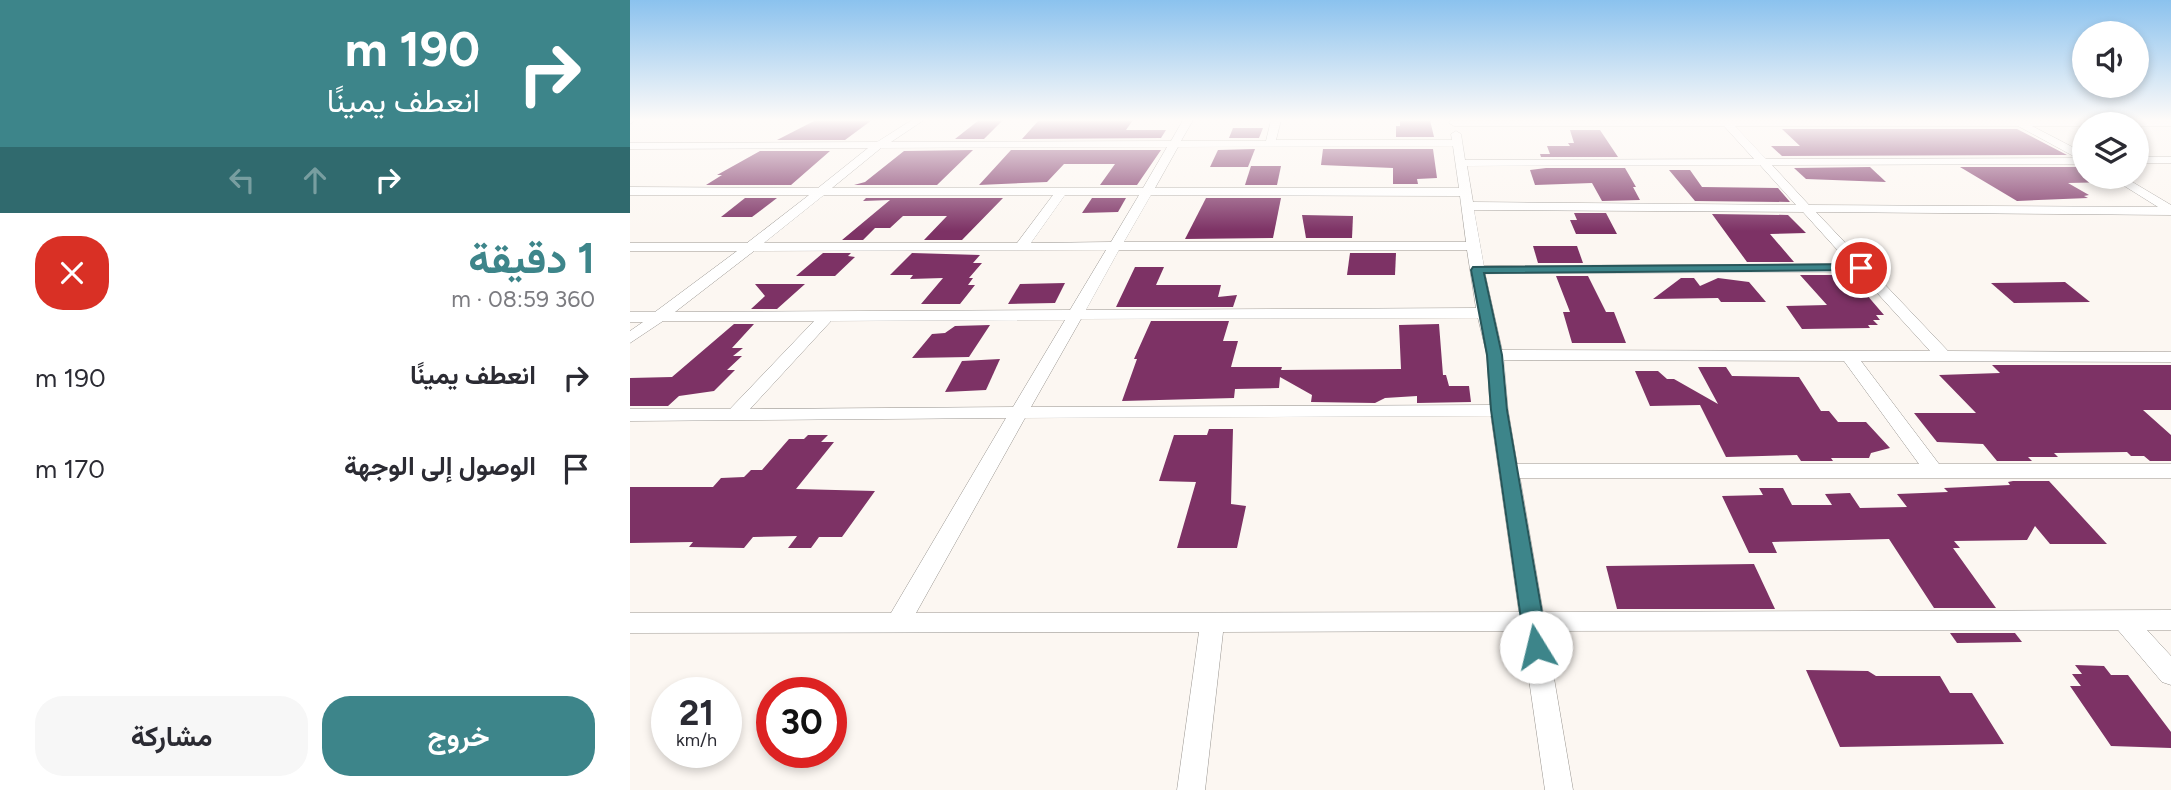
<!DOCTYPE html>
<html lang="ar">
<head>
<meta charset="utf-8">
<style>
  body { margin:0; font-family:Figtree,Vazirmatn,sans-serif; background:#f7f7f7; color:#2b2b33; direction:rtl; height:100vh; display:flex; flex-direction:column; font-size:26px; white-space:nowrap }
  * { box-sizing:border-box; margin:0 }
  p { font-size:23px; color:#7c7c81 }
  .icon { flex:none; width:38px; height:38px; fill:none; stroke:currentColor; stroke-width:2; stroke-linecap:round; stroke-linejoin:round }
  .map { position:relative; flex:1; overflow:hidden; direction:ltr }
  .panel { display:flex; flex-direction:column; background:#fff; width:630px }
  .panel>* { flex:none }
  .top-card { background:#3d858a; color:#fff; overflow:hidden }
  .tools { position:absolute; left:1442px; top:21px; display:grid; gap:14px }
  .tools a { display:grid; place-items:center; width:77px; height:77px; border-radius:50%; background:#fff; box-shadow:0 4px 10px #0003; font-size:35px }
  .speed { position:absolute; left:21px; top:677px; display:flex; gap:14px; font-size:35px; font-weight:700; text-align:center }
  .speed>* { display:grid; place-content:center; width:91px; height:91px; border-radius:50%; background:#fff; box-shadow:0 4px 10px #0003; line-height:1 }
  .speed small { font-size:18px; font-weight:400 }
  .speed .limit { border:10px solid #d22; background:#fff; color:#111 }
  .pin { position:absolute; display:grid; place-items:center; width:60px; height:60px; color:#fff; margin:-30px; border:4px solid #fff; border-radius:50%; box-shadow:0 2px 7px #0007 }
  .me { position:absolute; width:77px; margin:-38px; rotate:351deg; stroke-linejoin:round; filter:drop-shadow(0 0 5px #0008) }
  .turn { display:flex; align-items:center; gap:24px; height:147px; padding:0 35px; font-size:32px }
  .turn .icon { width:91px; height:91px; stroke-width:2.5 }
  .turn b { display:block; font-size:49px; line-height:60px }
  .lanes { display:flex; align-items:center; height:66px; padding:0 35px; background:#0003; justify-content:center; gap:35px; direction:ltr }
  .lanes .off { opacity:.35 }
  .round { display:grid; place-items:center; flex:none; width:74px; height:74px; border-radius:28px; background:#f7f7f7 }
  .overview { display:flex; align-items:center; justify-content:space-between; height:119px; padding:0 35px }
  h1 { font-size:42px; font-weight:700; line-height:52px; color:#3d858a }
  .primary-button { display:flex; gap:14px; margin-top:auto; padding:14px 35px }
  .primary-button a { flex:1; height:80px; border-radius:28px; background:#3d858a; color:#fff; font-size:28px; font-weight:700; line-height:80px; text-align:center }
  .primary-button a+a { background:#f7f7f7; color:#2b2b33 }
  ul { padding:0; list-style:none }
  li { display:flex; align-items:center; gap:21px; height:91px; padding:0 35px }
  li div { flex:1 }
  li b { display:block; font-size:26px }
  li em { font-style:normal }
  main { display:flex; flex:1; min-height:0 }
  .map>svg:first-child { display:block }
  .building { fill:#7d3265 }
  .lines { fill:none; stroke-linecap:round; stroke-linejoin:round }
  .street-casing { stroke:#999590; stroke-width:1 }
  .street { fill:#fff; fill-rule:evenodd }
  .route { fill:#3d858a; stroke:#28565a; stroke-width:2 }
</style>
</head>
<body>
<main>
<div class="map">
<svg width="1541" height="790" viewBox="0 0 1541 790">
  <rect width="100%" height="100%" fill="#fcf7f2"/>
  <g class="building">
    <polygon points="186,120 242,120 215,140 147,140"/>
    <polygon points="349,120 373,120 354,139 325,139"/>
    <polygon points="409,120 503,120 496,130 536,130 531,138 392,139"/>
    <polygon points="770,120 800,120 804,137 766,137 766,126 770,126"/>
    <polygon points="603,128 633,128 629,138 599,138"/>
    <polygon points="1152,129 1387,129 1437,155 1152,156 1141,146 1170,146"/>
    <polygon points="940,130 970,130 988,157 911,157 910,154 920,154 917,146 940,146 938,143 944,143"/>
    <polygon points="625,149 618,167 580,167 588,150"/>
    <polygon points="693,149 803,149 807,178 787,179 788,184 763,184 763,168 691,165"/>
    <polygon points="343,150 307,185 224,185 235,182 274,151"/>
    <polygon points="381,150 531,150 507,185 470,185 485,164 434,164 417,182 349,185"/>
    <polygon points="130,151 200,151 161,185 76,185 92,175 87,175"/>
    <polygon points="621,166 651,166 647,185 615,185"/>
    <polygon points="1240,167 1256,182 1176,179 1164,168"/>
    <polygon points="1330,167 1454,167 1454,177 1477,177 1483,182 1438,183 1459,195 1454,196 1458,198 1387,201"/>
    <polygon points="916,168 995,168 1006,187 1003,187 1010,200 972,201 962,183 905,185 900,170"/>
    <polygon points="1039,170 1060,170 1072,187 1148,188 1160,202 1065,201"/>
    <polygon points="115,198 147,198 122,217 91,217"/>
    <polygon points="236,198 373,198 332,240 294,240 317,216 273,216 260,228 245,228 233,240 212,240 260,200 233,201"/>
    <polygon points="462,198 496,198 488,212 452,213"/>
    <polygon points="576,198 651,198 643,238 555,239"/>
    <polygon points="944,213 976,213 987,234 946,234 940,220 947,220"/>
    <polygon points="1082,214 1158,215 1176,233 1140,234 1164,262 1117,262"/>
    <polygon points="672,215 723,216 722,238 676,238"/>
    <polygon points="903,246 947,246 953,263 908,263"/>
    <polygon points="193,253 221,253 218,256 225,257 205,276 166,276"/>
    <polygon points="282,253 350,255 343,263 352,263 339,278 343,278 338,285 345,285 330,304 291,304 313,278 280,279 283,275 260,275"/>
    <polygon points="720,253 766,253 765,275 717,275"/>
    <polygon points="505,267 534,267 526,285 591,285 588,297 607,295 603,307 486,307"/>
    <polygon points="1170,275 1224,275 1240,292 1236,294 1254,315 1246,315 1250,320 1243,320 1248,325 1238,325 1240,328 1172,329 1156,306 1197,305"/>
    <polygon points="926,276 958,276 976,312 984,312 996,343 942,343 933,312 940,312"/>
    <polygon points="1051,278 1064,278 1070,286 1088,278 1119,282 1136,302 1091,302 1088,298 1023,299"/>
    <polygon points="1435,282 1460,302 1384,303 1361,283"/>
    <polygon points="435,283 425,303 378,304 390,284"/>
    <polygon points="125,284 175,284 147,309 121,309 135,296"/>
    <polygon points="521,321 599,321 593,341 608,341 601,367 652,367 651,370 771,369 769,325 809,324 813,375 816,375 819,386 839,386 841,402 787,403 787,396 755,398 745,403 681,402 682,395 650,377 649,388 605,389 604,398 492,401 507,359 504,359"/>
    <polygon points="104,324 124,324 102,348 113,348 103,356 112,356 97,370 105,370 84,391 49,396 38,406 0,406 0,378 42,377"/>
    <polygon points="360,325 339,357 282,358 302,334 315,333 325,326"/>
    <polygon points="370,359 356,390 315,392 332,361"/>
    <polygon points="1362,365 1541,365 1541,410 1513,410 1541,435 1541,461 1520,461 1514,456 1501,456 1497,452 1424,453 1428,457 1398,457 1402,461 1367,461 1353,444 1307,442 1284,413 1346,413 1309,375 1370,373"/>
    <polygon points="1068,367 1096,367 1102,376 1169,377 1191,411 1199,411 1208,422 1236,422 1260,448 1241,453 1239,458 1201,458 1203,461 1171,461 1167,455 1096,457 1070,405 1020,406 1005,371 1028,371 1037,379 1044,379 1088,404"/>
    <polygon points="579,429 603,429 601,504 616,506 607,548 547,548 566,482 529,481 544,435 577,435"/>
    <polygon points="178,435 198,435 191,442 204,442 166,489 245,491 212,537 189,537 181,548 158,548 167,536 123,537 114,548 59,547 63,542 0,543 0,487 83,487 91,478 114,477 121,470 132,470 159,439 174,439"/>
    <polygon points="1383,481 1419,481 1477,544 1420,544 1405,526 1397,540 1324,541 1330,548 1323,548 1366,608 1304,608 1259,539 1142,542 1147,553 1119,553 1092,496 1133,495 1129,488 1153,488 1162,505 1202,505 1195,494 1220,493 1230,508 1277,507 1267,494 1318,492 1314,488 1380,485 1378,482"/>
    <polygon points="1124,564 1145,609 987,609 976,566"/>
    <polygon points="1320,633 1385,633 1392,642 1327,643"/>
    <polygon points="1445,665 1474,666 1481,675 1498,675 1541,732 1541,748 1481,746 1440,686 1451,686 1442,674 1452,674"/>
    <polygon points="1176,670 1238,671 1246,676 1310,676 1320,693 1342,693 1374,744 1210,747"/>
  </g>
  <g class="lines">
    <defs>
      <g id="street">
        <polygon points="0,120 6,120 0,124"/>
        <path d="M282,120H294L261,142L541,141L553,120H563L551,141H636L641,120H651L646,140H822L821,134L826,131L831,134L835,160L1124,159L1094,126H824L819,123L820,121L1541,120V126H1402L1454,153V164L1142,165L1179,205L1528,207L1480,177H1494L1541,205V215L1186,212L1318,351L1541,352V362L1231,361L1309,464H1541V478H890L913,612L1541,610V630H1517L1541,656V685L1532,682L1488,630L916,631L943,790H915L892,631L593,632L575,790H547L569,632L0,633V613H261L376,418L0,421V409H100L184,321H33L0,343V331L13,322H0V312H25L107,251H0V243H117L179,195H0V187L188,188L238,148L0,149V143L247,142ZM1105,126H1388L1447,158L1136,159ZM823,146L829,188H525L548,147ZM537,147L513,188H202L251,148ZM1130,165L1166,205L843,202L837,166ZM194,195H423L387,243H134ZM435,195H509L481,242L401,243ZM521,195L830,196L836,242H494ZM844,210L1173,212L1220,264L854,266ZM476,250L440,310L45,312L124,251ZM489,250H837L846,308L456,310ZM1228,272L1300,351L872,350L855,274ZM848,318L857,355L860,405L401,407L451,319ZM435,320L383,407L120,409L201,321ZM874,360L1214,361L1289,464H887L878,410ZM861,416L889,612L286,613L395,418Z"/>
        <rect x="1507" y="157" width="34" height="6"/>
      </g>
    </defs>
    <use href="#street" class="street-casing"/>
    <use href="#street" class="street"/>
  </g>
  <linearGradient id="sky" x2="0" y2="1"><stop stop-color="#8bc2ee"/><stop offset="0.52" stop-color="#fefbf9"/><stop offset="1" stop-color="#fefbf9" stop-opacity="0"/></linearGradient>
  <rect width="1541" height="231" fill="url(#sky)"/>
  <polygon class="route" points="1231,264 1236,265 1236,270 854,273 872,355 877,410 918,647 914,653 906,656 899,653 895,647 861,410 857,355 841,270 843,267"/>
</svg>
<div class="tools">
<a><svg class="icon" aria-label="sound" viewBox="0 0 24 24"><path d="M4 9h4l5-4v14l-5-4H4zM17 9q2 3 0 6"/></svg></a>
<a><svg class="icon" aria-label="layers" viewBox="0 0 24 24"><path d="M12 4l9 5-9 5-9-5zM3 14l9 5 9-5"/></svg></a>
</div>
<div class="speed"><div>21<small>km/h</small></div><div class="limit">30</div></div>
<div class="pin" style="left:1231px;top:268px;background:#d93025"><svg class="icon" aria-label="arrive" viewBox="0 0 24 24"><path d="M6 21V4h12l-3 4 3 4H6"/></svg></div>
<svg class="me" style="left:906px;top:647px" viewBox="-20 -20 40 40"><circle r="19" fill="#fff"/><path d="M0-13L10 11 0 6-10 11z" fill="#3d858a"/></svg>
</div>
<section class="panel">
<div class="top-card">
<div class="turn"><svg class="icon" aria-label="right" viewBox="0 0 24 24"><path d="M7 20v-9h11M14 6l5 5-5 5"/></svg><div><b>190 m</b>انعطف يمينًا</div></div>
<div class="lanes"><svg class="icon off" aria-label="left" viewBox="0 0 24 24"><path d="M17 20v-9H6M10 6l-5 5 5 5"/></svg><svg class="icon off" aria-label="ahead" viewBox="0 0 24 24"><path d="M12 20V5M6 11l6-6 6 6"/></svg><svg class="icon" aria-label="right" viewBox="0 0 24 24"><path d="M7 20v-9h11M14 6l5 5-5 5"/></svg></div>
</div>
<div class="overview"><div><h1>1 دقيقة</h1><p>360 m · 08:59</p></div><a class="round" style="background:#d93025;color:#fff"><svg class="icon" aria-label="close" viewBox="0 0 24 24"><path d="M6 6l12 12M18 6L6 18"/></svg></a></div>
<ul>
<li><svg class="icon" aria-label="right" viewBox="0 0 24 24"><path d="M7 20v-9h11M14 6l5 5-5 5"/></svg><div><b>انعطف يمينًا</b></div><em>190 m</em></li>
<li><svg class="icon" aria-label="arrive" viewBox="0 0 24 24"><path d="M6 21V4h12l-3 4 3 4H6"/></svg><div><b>الوصول إلى الوجهة</b></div><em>170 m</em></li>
</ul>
<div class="primary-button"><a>خروج</a><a>مشاركة</a></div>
</section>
</main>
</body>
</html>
